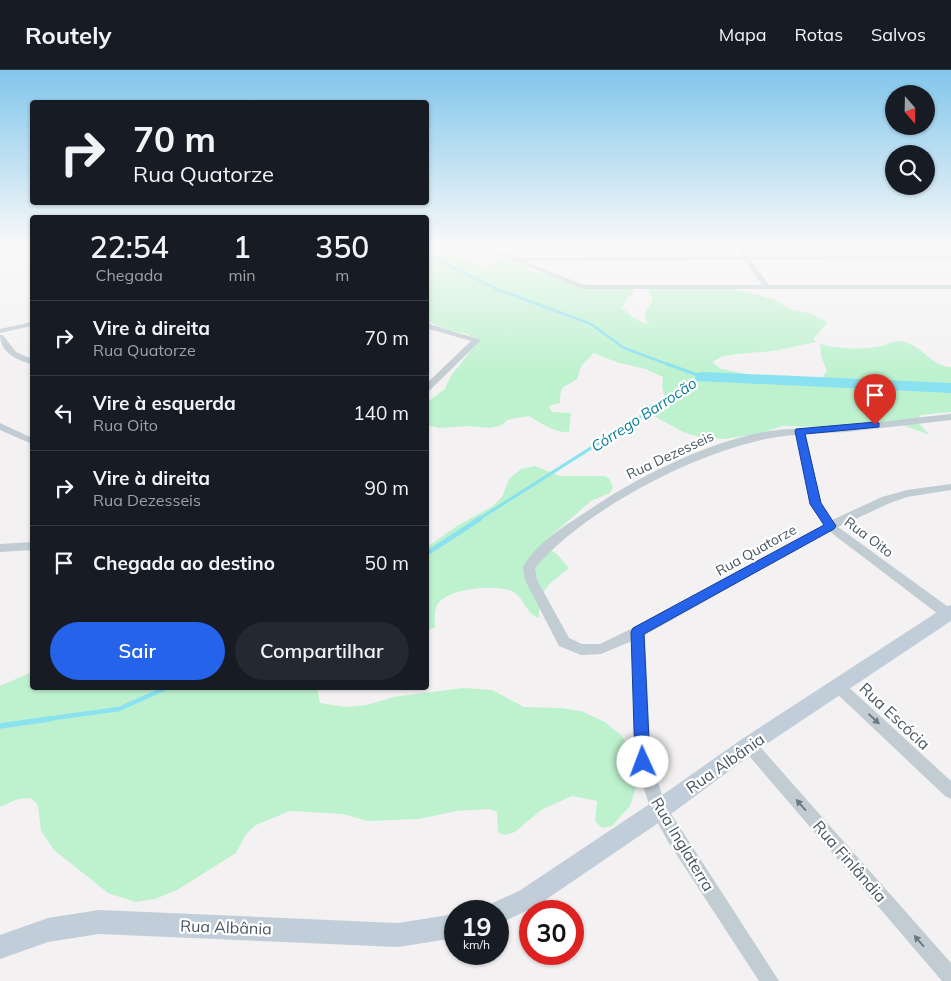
<!DOCTYPE html>
<html lang="pt">
<head>
<meta charset="utf-8">
<style>
  body { margin:0; font-family:Mulish,sans-serif; background:#242831; color:#f1f3f6; height:100vh; display:flex; flex-direction:column; font-size:19px; white-space:nowrap }
  * { box-sizing:border-box; margin:0 }
  p { font-size:16px; color:#9ea1a6 }
  .icon { flex:none; width:28px; height:28px; fill:none; stroke:currentColor; stroke-width:2; stroke-linecap:round; stroke-linejoin:round }
  .map { position:relative; flex:1; overflow:hidden }
  .drawer { position:absolute; left:30px; top:145px; width:399px; height:475px; display:flex; flex-direction:column; background:#171b24; border-radius:5px; box-shadow:0 1px 4px #0004 }
  .drawer>* { flex:none }
  .top-card { position:absolute; left:30px; top:30px; width:399px; height:105px; border-radius:5px; box-shadow:0 1px 4px #0004; background:#171b24; color:#f1f3f6; overflow:hidden }
  .needle { width:32px; rotate:160deg }
  .fabs { position:absolute; left:885px; top:15px; display:grid; gap:10px }
  .fabs a { display:grid; place-items:center; width:50px; height:50px; border-radius:50%; background:#171b24; box-shadow:0 1px 4px #0004; font-size:25px }
  .speed { position:absolute; left:444px; top:830px; display:flex; gap:10px; font-size:25px; font-weight:700; text-align:center }
  .speed>* { display:grid; place-content:center; width:65px; height:65px; border-radius:50%; background:#171b24; box-shadow:0 1px 4px #0004; line-height:1 }
  .speed small { font-size:12px; font-weight:400 }
  .speed .limit { border:8px solid #d22; background:#fff; color:#111 }
  .pin { position:absolute; display:grid; place-items:center; width:42px; height:42px; color:#fff; margin:-51px -21px; border-radius:50% 50% 50% 0; rotate:-45deg; box-shadow:0 0 5px #0007 }
  .pin .icon { rotate:45deg }
  .me { position:absolute; width:55px; margin:-28px; rotate:358deg; stroke-linejoin:round; filter:drop-shadow(0 0 4px #0008) }
  .turn { display:flex; align-items:center; gap:18px; height:105px; padding:0 20px; font-size:22px }
  .turn .icon { width:65px; height:65px; stroke-width:2.5 }
  .turn b { display:block; font-size:35px; line-height:42px }
  .eta { display:flex; justify-content:space-evenly; align-items:center; height:85px; text-align:center }
  .eta b { font-size:30px; font-weight:600; line-height:35px }
  .cta { display:flex; gap:10px; margin-top:auto; padding:10px 20px }
  .cta a { flex:1; height:58px; border-radius:30px; background:#2563eb; color:#fff; font-size:20px; font-weight:600; line-height:58px; text-align:center }
  .cta a+a { background:#242831; color:#f1f3f6 }
  ul { padding:0; list-style:none }
  li { display:flex; align-items:center; gap:15px; height:75px; padding:0 20px; border-top:1px solid #363941 }
  li div { flex:1 }
  li b { display:block; font-size:19px }
  li em { font-style:normal }
  header { display:flex; align-items:center; gap:30px; box-sizing:border-box; height:70px; padding:0 25px; background:#171b24; border-bottom:1px solid #363941 }
  header strong { font-size:24px }
  nav { display:flex; gap:28px; margin-inline-start:auto; font-size:18px }
  .map>svg:first-child { display:block }
  .green { fill:#bef2cf }
  .lines { fill:none; stroke-linecap:round; stroke-linejoin:round }
  .stream-far3 { stroke:#8ae1f0; stroke-width:2.5 }
  .stream-far2 { stroke:#8ae1f0; stroke-width:3 }
  .stream-far1 { stroke:#8ae1f0; stroke-width:4.5 }
  .stream { stroke:#8ae1f0; stroke-width:5.5 }
  .river { fill:#8ae1f0; fill-rule:evenodd }
  .street { fill:#c1ccd3; fill-rule:evenodd }
  .secondary { fill:#c1cdd8; fill-rule:evenodd }
  .oneway { fill:#6c7982 }
  .route { fill:#2563eb; stroke:#184099 }
  .labels { text-anchor:middle; stroke-width:4.5; stroke-linejoin:round; paint-order:stroke }
  .street-label { font-size:14px; fill:#48555f; stroke:#fff }
  .water-label { font-size:15px; font-style:italic; fill:#087f93; stroke:#fff }
  .near-street-label { font-size:16px; fill:#48555f; stroke:#fff }
</style>
</head>
<body>
<header>
<strong>Routely</strong>
<nav><a>Mapa</a><a>Rotas</a><a>Salvos</a></nav>
</header>
<div class="map">
<svg width="951" height="911" viewBox="0 0 951 911">
  <rect width="100%" height="100%" fill="#f3f1f1"/>
  <g class="green">
    <path d="M426,176C443,176 446,180 460,188C466,191 473,192 479,194L483,201L495,191L507,189L520,193L530,200L583,214L631,218L634,222L627,228L622,238C630,245 639,253 649,254L646,250L645,244L653,229L647,219L649,216H708L732,219L774,229L791,240L809,243L826,251L827,253L813,269L816,272L773,281L736,284L723,286L712,292L721,299L803,315L822,308L827,301L821,286L820,274C838,279 863,280 882,276C888,275 894,270 900,271C921,273 931,297 951,297V342L921,345L916,351L930,365L903,355L887,353L825,357L782,356L759,364L724,369L702,368L683,362L643,340L644,337L665,329L662,316L663,307L646,299L616,292L594,283L581,296L577,309C564,318 560,314 560,333L549,336L552,342L571,343L569,362C554,363 541,353 529,346L507,350L502,355L490,358L466,356L440,358L426,355V333L445,319L451,306L473,278V269L467,264L449,260L426,251Z"/>
    <path d="M535,396L560,406H604L609,408L613,417L610,423L591,431L545,471L546,477L557,484L569,498C547,516 540,517 539,548C526,544 524,527 512,521C495,514 442,518 436,538C434,543 435,552 435,558L426,560V478L457,456L493,436L502,427L509,409L521,399Z"/>
    <polygon points="32,602 32,618 317,618 320,633 345,637 367,635 393,627 463,618 492,620 524,637 561,638 581,641 605,652 621,665 631,680 637,714 630,736 612,756 602,758 595,751 597,731 572,726 541,740 515,762 504,765 498,762 497,742 489,739 456,741 419,749 368,751 343,744 290,741 256,755 246,764 236,783 177,820 155,829 135,832 108,823 54,780 41,761 38,735 31,728 18,729 0,737 0,616"/>
  </g>
  <g class="lines">
    <polyline class="stream-far3" points="426,184 496,219 591,254 624,278 670,295"/>
    <g class="stream-far2">
      <polyline points="667,294 703,307"/>
      <polyline points="479,449 703,307"/>
    </g>
    <g class="stream-far1">
      <polyline points="426,484 481,448"/>
      <polyline points="40,650 119,639 166,618"/>
    </g>
    <polyline class="stream" points="0,656 49,649"/>
    <polygon class="river" points="703,302 951,313 951,323 697,311 695,307 697,303"/>
    <g class="street">
      <path d="M478,176H486L516,188L742,186L735,176H741L748,186L951,185V189L751,190L769,215H951V219H583ZM744,190L762,215H584L524,191Z"/>
      <polygon points="32,252 32,256 0,263 0,259"/>
      <polygon points="426,253 481,270 429,321 426,322 426,314 471,271 426,258"/>
      <path d="M0,265H3L16,282L32,289V294C17,291 0,282 0,265Z"/>
      <path d="M951,344V350L846,362L806,364L821,434L832,450L882,427L907,420L951,414V420L907,427L890,433L838,457L951,539V551L946,550L829,461L645,565L651,692L666,736L779,911H759L667,770L651,740L635,692L632,571L601,584L581,585L559,576L525,510L523,497C537,472 565,456 589,440C636,408 698,377 754,364C784,357 815,359 845,356C880,353 916,347 951,344ZM796,365L811,434L823,455L633,558L600,574H582L569,568L537,510L535,498C586,437 717,369 796,365Z"/>
      <polygon points="0,353 32,368 32,374 0,360"/>
      <polygon points="32,472 32,480 0,482 0,474"/>
      <polygon points="838,610 843,612 951,711 951,729 945,726 833,620 831,616 833,612"/>
      <polygon points="749,668 754,670 951,893 951,911 942,911 744,680 742,675 744,670"/>
    </g>
    <g class="secondary">
      <polygon points="951,535 951,551 756,681 667,747 535,837 498,854 498,841 487,841 490,834 519,821 651,733 742,669 945,537"/>
      <polygon points="99,840 398,853 455,844 455,868 398,877 99,864 48,872 0,889 0,865 48,848"/>
    </g>
  </g>
  <defs><path id="oneway-solid" d="M-6-.8H1V-3.2L6.5 0L1 3.2V.8H-6Z" transform="scale(1.25)"/></defs>
  <g class="oneway">
    <use href="#oneway-solid" transform="translate(874 649) rotate(43)"/>
    <use href="#oneway-solid" transform="translate(801 735) rotate(-131)"/>
    <use href="#oneway-solid" transform="translate(919 871) rotate(-131)"/>
  </g>
  <linearGradient id="sky" x2="0" y2="1"><stop stop-color="#82c6eb"/><stop offset="0.58" stop-color="#faf9f9"/><stop offset="1" stop-color="#faf9f9" stop-opacity="0"/></linearGradient>
  <rect width="951" height="303" fill="url(#sky)"/>
  <polygon class="route" points="875,352 879,353 879,357 805,364 821,433 836,456 834,459 644,564 650,692 648,697 643,699 637,697 635,692 631,562 633,558 824,455 810,434 795,361 796,359"/>
  <g class="labels">
    <g class="street-label">
      <text transform="translate(670 385) rotate(-25)" y="5">Rua Dezesseis</text>
      <text transform="translate(869 467) rotate(37)" y="5">Rua Oito</text>
      <text transform="translate(756 480) rotate(-29)" y="5">Rua Quatorze</text>
    </g>
    <g class="water-label">
      <text transform="translate(644 345) rotate(-33)" y="5">Córrego Barrocão</text>
    </g>
    <g class="near-street-label">
      <text transform="translate(895 646) rotate(43)" y="6">Rua Escócia</text>
      <text transform="translate(725 693) rotate(-35)" y="6">Rua Albânia</text>
      <text transform="translate(683 774) rotate(59)" y="6">Rua Inglaterra</text>
      <text transform="translate(850 791) rotate(49)" y="6">Rua Finlândia</text>
      <text transform="translate(226 857) rotate(2)" y="6">Rua Albânia</text>
    </g>
  </g>
</svg>
<div class="fabs">
<a><svg class="needle" viewBox="-14 -14 28 28"><path d="M0-13l5 13h-10z" fill="#e53935"/><path d="M0 13l5-13h-10z" fill="#9ea1a6"/></svg></a>
<a><svg class="icon" aria-label="search" viewBox="0 0 24 24"><circle cx="10" cy="10" r="6"/><path d="M15 15l6 6"/></svg></a>
</div>
<div class="speed"><div>19<small>km/h</small></div><div class="limit">30</div></div>
<div class="pin" style="left:875px;top:355px;background:#d93025"><svg class="icon" aria-label="arrive" viewBox="0 0 24 24"><path d="M6 21V4h12l-3 4 3 4H6"/></svg></div>
<svg class="me" style="left:643px;top:692px" viewBox="-20 -20 40 40"><circle r="19" fill="#fff"/><path d="M0-13L10 11 0 6-10 11z" fill="#2563eb"/></svg>
<div class="top-card">
<div class="turn"><svg class="icon" aria-label="right" viewBox="0 0 24 24"><path d="M7 20v-9h11M14 6l5 5-5 5"/></svg><div><b>70 m</b>Rua Quatorze</div></div>
</div>
<section class="drawer">
<div class="eta">
<div><b>22:54</b><p>Chegada</p></div>
<div><b>1</b><p>min</p></div>
<div><b>350</b><p>m</p></div>
</div>
<ul>
<li><svg class="icon" aria-label="right" viewBox="0 0 24 24"><path d="M7 20v-9h11M14 6l5 5-5 5"/></svg><div><b>Vire à direita</b><p>Rua Quatorze</p></div><em>70 m</em></li>
<li><svg class="icon" aria-label="left" viewBox="0 0 24 24"><path d="M17 20v-9H6M10 6l-5 5 5 5"/></svg><div><b>Vire à esquerda</b><p>Rua Oito</p></div><em>140 m</em></li>
<li><svg class="icon" aria-label="right" viewBox="0 0 24 24"><path d="M7 20v-9h11M14 6l5 5-5 5"/></svg><div><b>Vire à direita</b><p>Rua Dezesseis</p></div><em>90 m</em></li>
<li><svg class="icon" aria-label="arrive" viewBox="0 0 24 24"><path d="M6 21V4h12l-3 4 3 4H6"/></svg><div><b>Chegada ao destino</b></div><em>50 m</em></li>
</ul>
<div class="cta"><a>Sair</a><a>Compartilhar</a></div>
</section>
</div>
</body>
</html>
